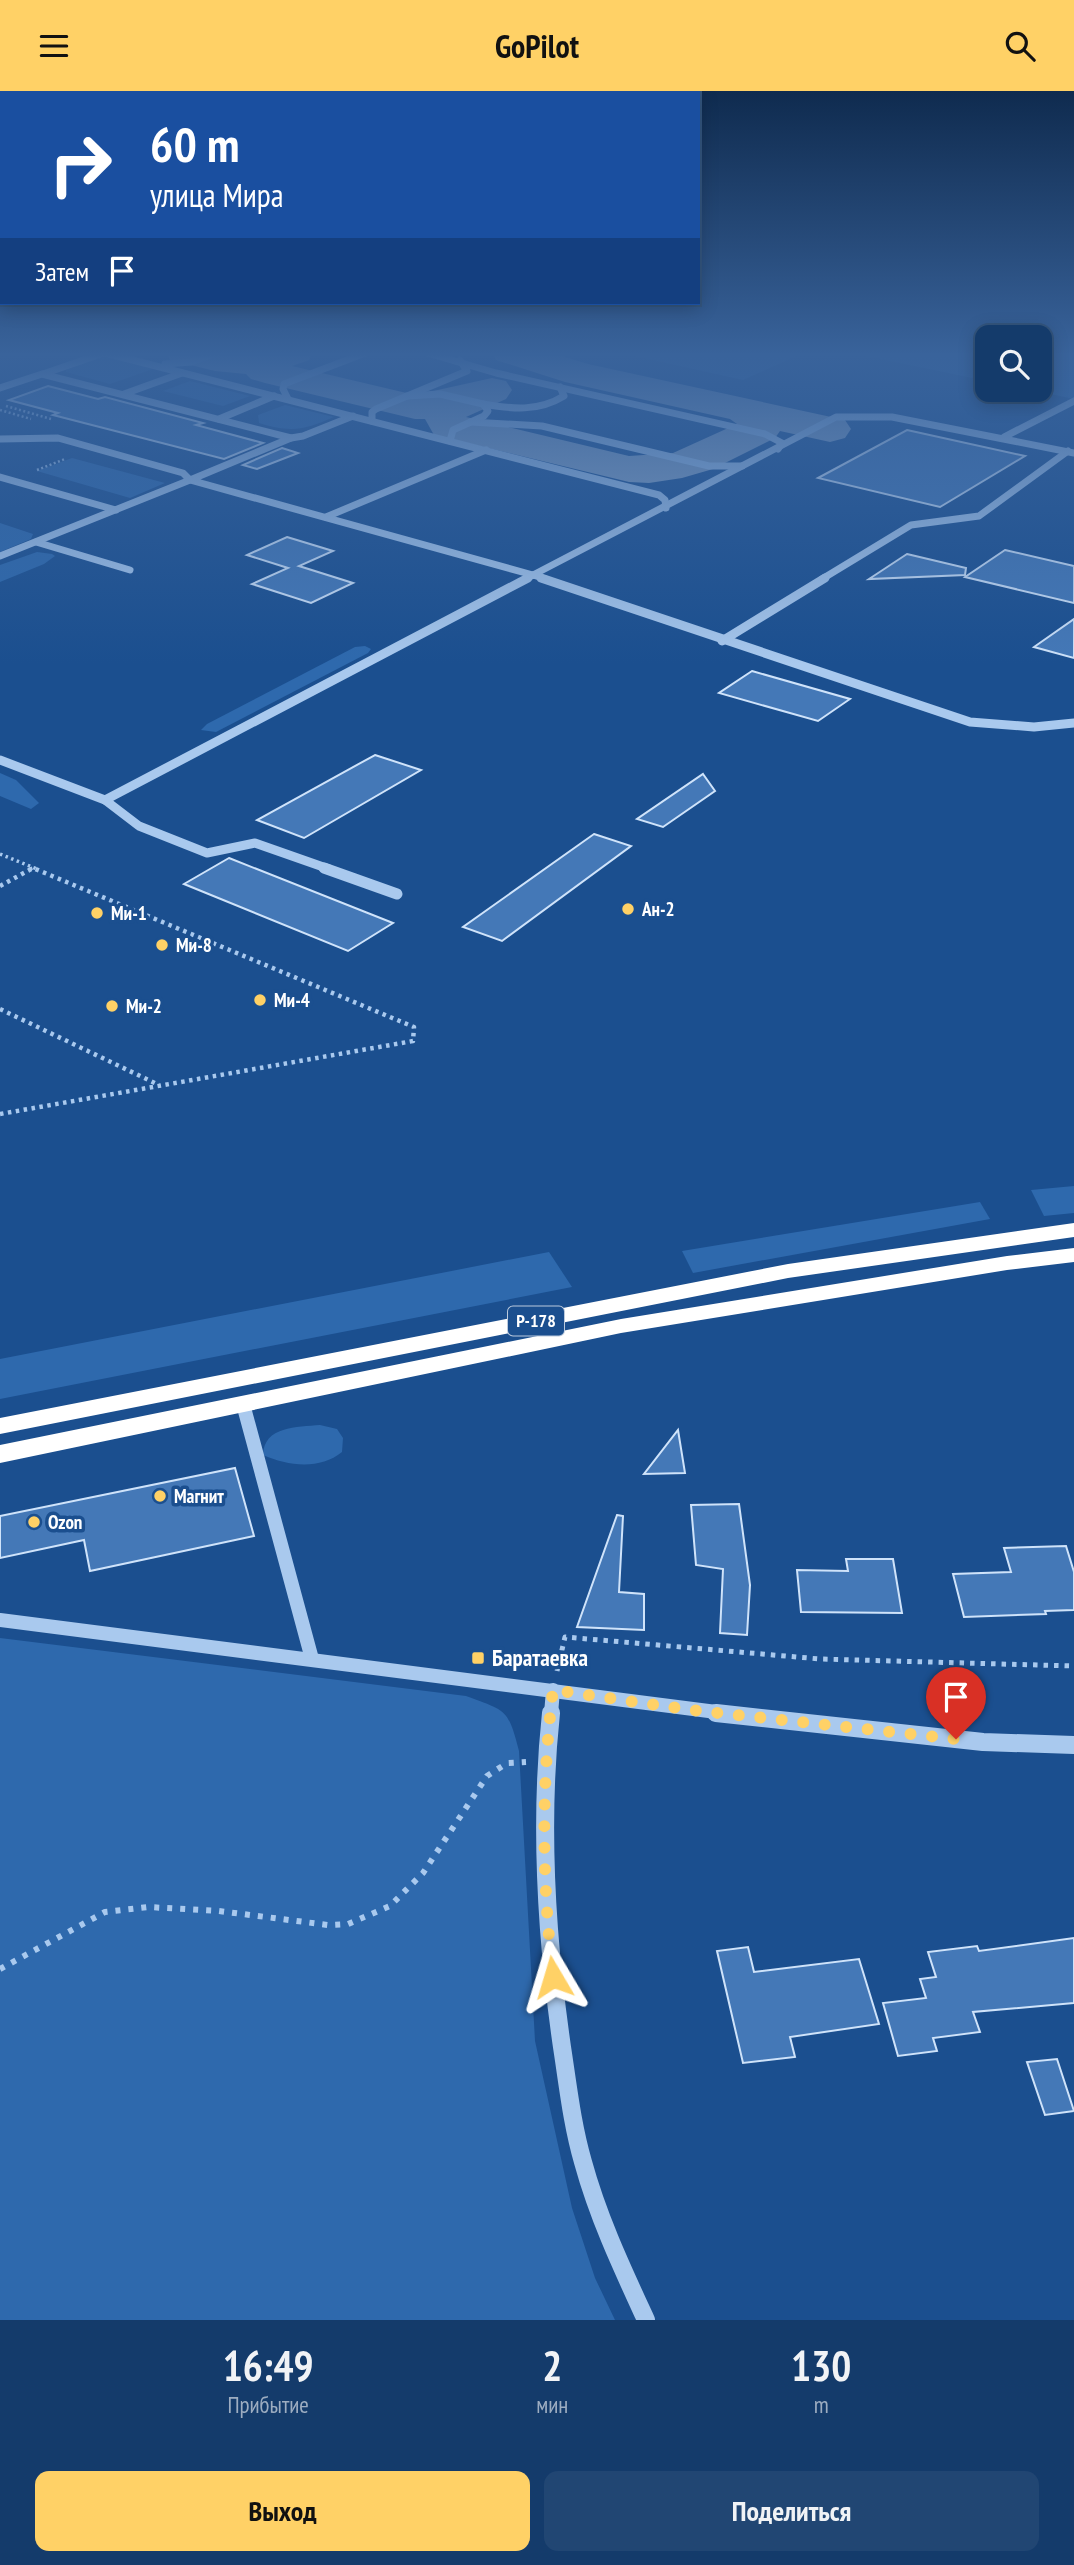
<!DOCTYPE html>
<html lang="ru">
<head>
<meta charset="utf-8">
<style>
  body { margin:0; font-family:"PT Sans Narrow",sans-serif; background:#214673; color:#f1f3f6; height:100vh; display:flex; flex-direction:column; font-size:26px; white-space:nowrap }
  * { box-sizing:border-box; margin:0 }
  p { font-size:23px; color:#9dadc1 }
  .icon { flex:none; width:38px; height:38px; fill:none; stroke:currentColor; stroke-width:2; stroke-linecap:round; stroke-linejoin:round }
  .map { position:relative; height:2229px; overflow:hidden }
  .drawer { display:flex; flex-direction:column; background:#143b6b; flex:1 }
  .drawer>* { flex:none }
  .guide { position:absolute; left:0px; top:0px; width:700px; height:214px; box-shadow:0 4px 18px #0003,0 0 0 2px #33557e; background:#1a4fa0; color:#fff; overflow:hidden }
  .fabs { position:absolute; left:975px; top:234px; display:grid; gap:14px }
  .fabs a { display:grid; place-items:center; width:77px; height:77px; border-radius:14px; background:#143b6b; box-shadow:0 4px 18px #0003,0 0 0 2px #33557e; font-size:35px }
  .pin { position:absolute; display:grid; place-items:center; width:60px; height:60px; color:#fff; margin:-72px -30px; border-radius:50% 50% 50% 0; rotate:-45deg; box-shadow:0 0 7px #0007 }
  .pin .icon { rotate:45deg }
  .me { position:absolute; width:77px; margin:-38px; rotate:353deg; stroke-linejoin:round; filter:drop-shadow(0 0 5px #0008) }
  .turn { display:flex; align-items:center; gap:24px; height:147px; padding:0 35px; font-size:32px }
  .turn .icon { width:91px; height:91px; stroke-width:2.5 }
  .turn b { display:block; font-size:49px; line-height:60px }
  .then { display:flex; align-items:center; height:66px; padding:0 35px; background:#0003; gap:14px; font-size:26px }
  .eta { display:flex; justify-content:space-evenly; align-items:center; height:119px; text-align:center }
  .eta b { font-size:42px; font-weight:600; line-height:49px }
  .cta { display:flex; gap:14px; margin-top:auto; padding:14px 35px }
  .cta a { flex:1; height:80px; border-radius:14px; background:#ffd166; color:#111; font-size:28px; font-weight:600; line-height:80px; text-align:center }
  .cta a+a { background:#214673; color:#f1f3f6 }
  header { display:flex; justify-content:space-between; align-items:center; height:91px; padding:0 35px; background:#ffd166; color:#111; font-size:32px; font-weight:600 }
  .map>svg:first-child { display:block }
  .green { fill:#2e69ad }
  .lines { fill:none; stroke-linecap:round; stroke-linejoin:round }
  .taxiway { fill:#8da7c7; fill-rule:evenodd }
  .building { fill:#4478b7; stroke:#cfe3fa; stroke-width:2 }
  .path-far4 { stroke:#a9c9ee; stroke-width:2.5; stroke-dasharray:2 2.5; stroke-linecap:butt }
  .path-far3 { stroke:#a9c9ee; stroke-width:3.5; stroke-dasharray:2.5 3.5; stroke-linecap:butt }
  .path-far2 { stroke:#a9c9ee; stroke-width:4.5; stroke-dasharray:3.5 4.5; stroke-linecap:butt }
  .path-far1 { stroke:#a9c9ee; stroke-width:5; stroke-dasharray:4.5 6; stroke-linecap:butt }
  .path { stroke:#a9c9ee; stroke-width:6; stroke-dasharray:5 8; stroke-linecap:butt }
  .minor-far4 { stroke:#a9c9ee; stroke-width:7 }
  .minor-far3 { stroke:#a9c9ee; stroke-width:9 }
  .minor-far2 { stroke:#a9c9ee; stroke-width:11 }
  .minor-far1 { stroke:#a9c9ee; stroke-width:14 }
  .minor { stroke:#a9c9ee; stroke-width:18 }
  .highway { fill:#fff; fill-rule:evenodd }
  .route { stroke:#ffd166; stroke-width:12; stroke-dasharray:0 21.6 }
  .poi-dot { fill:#ffd166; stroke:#1b4f8f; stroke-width:2.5 }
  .labels { text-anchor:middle; stroke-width:7; stroke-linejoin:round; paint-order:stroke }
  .shield { fill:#1b4f8f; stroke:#bbcadd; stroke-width:2 }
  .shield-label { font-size:18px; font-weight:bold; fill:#fff }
  .poi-label { font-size:19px; font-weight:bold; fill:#fff; stroke:#1b4f8f; text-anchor:start }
  .near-poi-label { font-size:23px; font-weight:bold; fill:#fff; stroke:#1b4f8f; text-anchor:start }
</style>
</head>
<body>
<header><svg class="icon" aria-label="menu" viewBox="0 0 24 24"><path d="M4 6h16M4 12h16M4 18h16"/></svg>GoPilot<svg class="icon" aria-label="search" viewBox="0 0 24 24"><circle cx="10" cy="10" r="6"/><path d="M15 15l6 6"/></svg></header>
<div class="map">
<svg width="1074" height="2229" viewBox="0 0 1074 2229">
  <rect width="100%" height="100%" fill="#1b4f8f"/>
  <g class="green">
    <polygon points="617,261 805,261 743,289"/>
    <polygon points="847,261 987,261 987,290"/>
    <polygon points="1040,261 1074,261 1074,308 1032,299 1040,299"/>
    <polygon points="103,265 153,278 110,293 66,281 66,279"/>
    <polygon points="190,290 250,305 223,315 163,300"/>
    <path d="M285,314L334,326C303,339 292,342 259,332L258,324Z"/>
    <polygon points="72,367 165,392 130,407 37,380"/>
    <polygon points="0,432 33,443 31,448 0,461"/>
    <polygon points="37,461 52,463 55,465 44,473 0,491 0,474"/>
    <polygon points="365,555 371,558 368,562 216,641 201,639 207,633 355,556"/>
    <polygon points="0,682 16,689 39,712 31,718 0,705"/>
    <polygon points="1074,1095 1074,1122 1044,1125 1031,1099"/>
    <polygon points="980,1111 990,1128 693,1182 682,1160"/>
    <polygon points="549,1161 572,1196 0,1308 0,1268"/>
    <path d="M320,1334L337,1338L343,1347L342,1361C320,1379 288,1375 263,1364C264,1335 297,1336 320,1334Z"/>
    <path d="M0,1547L466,1605C506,1620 508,1617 519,1660L535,1950L572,2117L595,2187L615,2229H0Z"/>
  </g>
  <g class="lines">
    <polygon class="taxiway" points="165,261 314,261 309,269 292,275 415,304 492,287 506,290 512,299 506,308 466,326 629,365 673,362 737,333 730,328 565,291 496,269 491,261 549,261 588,273 845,329 851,338 845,347 830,351 780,340 775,347 713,378 682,387 649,392 629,391 434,344 425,328 415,328 265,292 251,288 246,283 215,280 170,269"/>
  </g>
  <g class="building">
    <polygon points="48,295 98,308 105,306 203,332 196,334 263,352 224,368 53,324 58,322 9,309"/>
    <polygon points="907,339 1025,365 940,416 818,387"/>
    <polygon points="282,357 298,362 257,378 243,374"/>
    <polygon points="287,446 333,460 299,475 353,492 311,512 252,493 288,477 247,464"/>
    <polygon points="1005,459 1074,475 1074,512 965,486"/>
    <polygon points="907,463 966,477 965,484 869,488"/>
    <polygon points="1074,528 1074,567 1034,556"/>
    <polygon points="752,580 850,608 818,630 719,602"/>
    <polygon points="375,664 421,679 304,747 257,729"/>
    <polygon points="703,683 715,700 663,736 637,728"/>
    <polygon points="594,743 631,755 502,850 463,836"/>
    <polygon points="229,767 393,832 348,860 184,793"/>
    <polygon points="678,1339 685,1382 644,1383"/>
    <polygon points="235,1377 254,1445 90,1480 84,1449 0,1467 0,1425"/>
    <polygon points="739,1413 750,1494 747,1544 720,1542 723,1478 696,1474 691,1414"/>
    <polygon points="617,1424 623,1425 619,1501 644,1503 644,1539 577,1536"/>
    <polygon points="1066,1455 1074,1481 1074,1519 1045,1520 1046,1523 964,1526 953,1483 1011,1481 1004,1457"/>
    <polygon points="846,1468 893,1468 902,1522 801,1521 797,1479 848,1480"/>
    <polygon points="1074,1847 1074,1912 973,1921 980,1941 933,1947 937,1960 898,1965 883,1912 926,1907 920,1888 936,1886 928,1861 977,1855 979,1860"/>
    <polygon points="748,1856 754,1881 859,1868 879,1933 790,1946 795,1966 743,1972 717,1860"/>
    <polygon points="1057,1968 1074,2020 1045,2024 1027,1971"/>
  </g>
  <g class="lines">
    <g class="path-far4">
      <polyline points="6,315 51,328"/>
      <polyline points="0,319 31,328"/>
      <polyline points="37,379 65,368"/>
    </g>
    <g class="path-far3">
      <polyline points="0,763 37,778"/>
      <polyline points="30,778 33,777"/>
    </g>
    <g class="path-far2">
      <polyline points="0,795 33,777"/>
      <polyline points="0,918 159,994"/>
      <polyline points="0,1023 413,950 414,936 33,777"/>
    </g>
    <polyline class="path-far1" points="557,1580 565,1546 820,1568 1074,1575"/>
    <polyline class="path" points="0,1878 105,1821 148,1816 219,1820 328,1834 348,1833 390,1815 423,1782 487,1685 507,1672 526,1671"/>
    <g class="minor-far4">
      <polyline points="101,261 659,404 665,409 666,417"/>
      <polyline points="424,261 496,282 765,343 782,352 778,358"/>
      <polyline points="165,273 191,271 219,261"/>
      <polyline points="43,283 104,262"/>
      <polyline points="0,297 42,283 291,347 190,389 533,484 525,488"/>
      <polyline points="124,303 182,282"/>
      <polyline points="407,305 440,303 483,313 488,320 484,325 453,339 450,350"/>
      <polyline points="288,308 283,298 284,293 368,261"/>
      <path d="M483,313C512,318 538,321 564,305L560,296"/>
      <polyline points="219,328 274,305"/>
      <polyline points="372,330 372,321 376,318 467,280 460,269"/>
      <polyline points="471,331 542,335 709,375 742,375"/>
      <polyline points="1004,346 1074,310"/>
      <polyline points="291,347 303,345 353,325"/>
      <polyline points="0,348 58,347 183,382 190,389 0,465"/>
      <polyline points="0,386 116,419"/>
      <polyline points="326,426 486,359"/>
      <polyline points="36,451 130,479"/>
      <polyline points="533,484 836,326 892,326 1074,362"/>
      <polyline points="533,484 546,488"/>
      <polyline points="822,488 911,434 979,425 1068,360"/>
    </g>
    <g class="minor-far3">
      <polyline points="541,487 970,631 1034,636 1074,632"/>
      <polyline points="722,550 825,487"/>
      <polyline points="0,669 105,709"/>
      <polyline points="329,778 255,752 207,762 139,735 105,709 528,487"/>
    </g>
    <polyline class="minor-far2" points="324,777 397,803"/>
    <g class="minor-far1">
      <polyline points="243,1313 312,1568"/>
      <polyline points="0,1529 732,1623"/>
      <polyline points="551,1623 553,1599"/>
    </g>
    <g class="minor">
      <path d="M551,1622C539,1734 546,1845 562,1956C568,1995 572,2033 583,2071C598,2126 622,2177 646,2229"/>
      <polyline points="716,1622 983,1651 1074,1654"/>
    </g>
    <g class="highway">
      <polygon points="1074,1132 1074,1146 788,1187 0,1343 0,1327 788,1173"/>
      <polygon points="1074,1157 1074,1171 1007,1179 621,1242 0,1372 0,1354 621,1228 1007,1165"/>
    </g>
  </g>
  <linearGradient id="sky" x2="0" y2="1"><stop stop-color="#0f2b4f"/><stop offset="0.46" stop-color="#39639b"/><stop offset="1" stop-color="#39639b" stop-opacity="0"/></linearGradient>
  <rect width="1074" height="573" fill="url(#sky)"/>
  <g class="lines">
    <path class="route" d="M553,1886C542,1790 541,1695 553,1599L691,1619L956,1648"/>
  </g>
  <g class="poi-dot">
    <circle cx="628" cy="818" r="7"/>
    <circle cx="97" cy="822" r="7"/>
    <circle cx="162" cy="854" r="7"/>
    <circle cx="260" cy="909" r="7"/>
    <circle cx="112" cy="915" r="7"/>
    <circle cx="160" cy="1405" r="7"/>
    <circle cx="34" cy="1431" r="7"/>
    <rect x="471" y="1560" width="14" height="14" rx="3.5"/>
  </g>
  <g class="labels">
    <rect class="shield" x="508" y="1215.5" width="56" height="29" rx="5"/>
    <g class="shield-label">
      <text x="536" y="1236">Р-178</text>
    </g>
    <g class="poi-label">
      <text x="642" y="825">Ан-2</text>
      <text x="111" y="829">Ми-1</text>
      <text x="176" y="861">Ми-8</text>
      <text x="274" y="916">Ми-4</text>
      <text x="126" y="922">Ми-2</text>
      <text x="174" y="1412">Магнит</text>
      <text x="48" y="1438">Ozon</text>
    </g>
    <g class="near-poi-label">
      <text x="492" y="1575">Баратаевка</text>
    </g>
  </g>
</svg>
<div class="fabs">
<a><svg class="icon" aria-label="search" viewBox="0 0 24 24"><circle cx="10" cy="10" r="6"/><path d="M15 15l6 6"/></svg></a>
</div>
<div class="pin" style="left:956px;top:1648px;background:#d93025"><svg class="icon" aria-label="arrive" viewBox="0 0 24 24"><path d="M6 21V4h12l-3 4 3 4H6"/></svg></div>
<svg class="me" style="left:553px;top:1886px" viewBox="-20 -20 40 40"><path d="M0-17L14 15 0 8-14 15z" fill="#ffd166" stroke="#fff" stroke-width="4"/></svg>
<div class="guide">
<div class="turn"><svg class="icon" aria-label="right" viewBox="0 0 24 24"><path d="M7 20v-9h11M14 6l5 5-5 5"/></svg><div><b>60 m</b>улица Мира</div></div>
<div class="then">Затем<svg class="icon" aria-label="arrive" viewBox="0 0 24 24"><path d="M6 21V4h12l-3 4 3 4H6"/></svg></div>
</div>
</div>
<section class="drawer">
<div class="eta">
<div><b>16:49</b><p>Прибытие</p></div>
<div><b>2</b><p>мин</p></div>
<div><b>130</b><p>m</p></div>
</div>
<div class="cta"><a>Выход</a><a>Поделиться</a></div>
</section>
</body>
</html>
